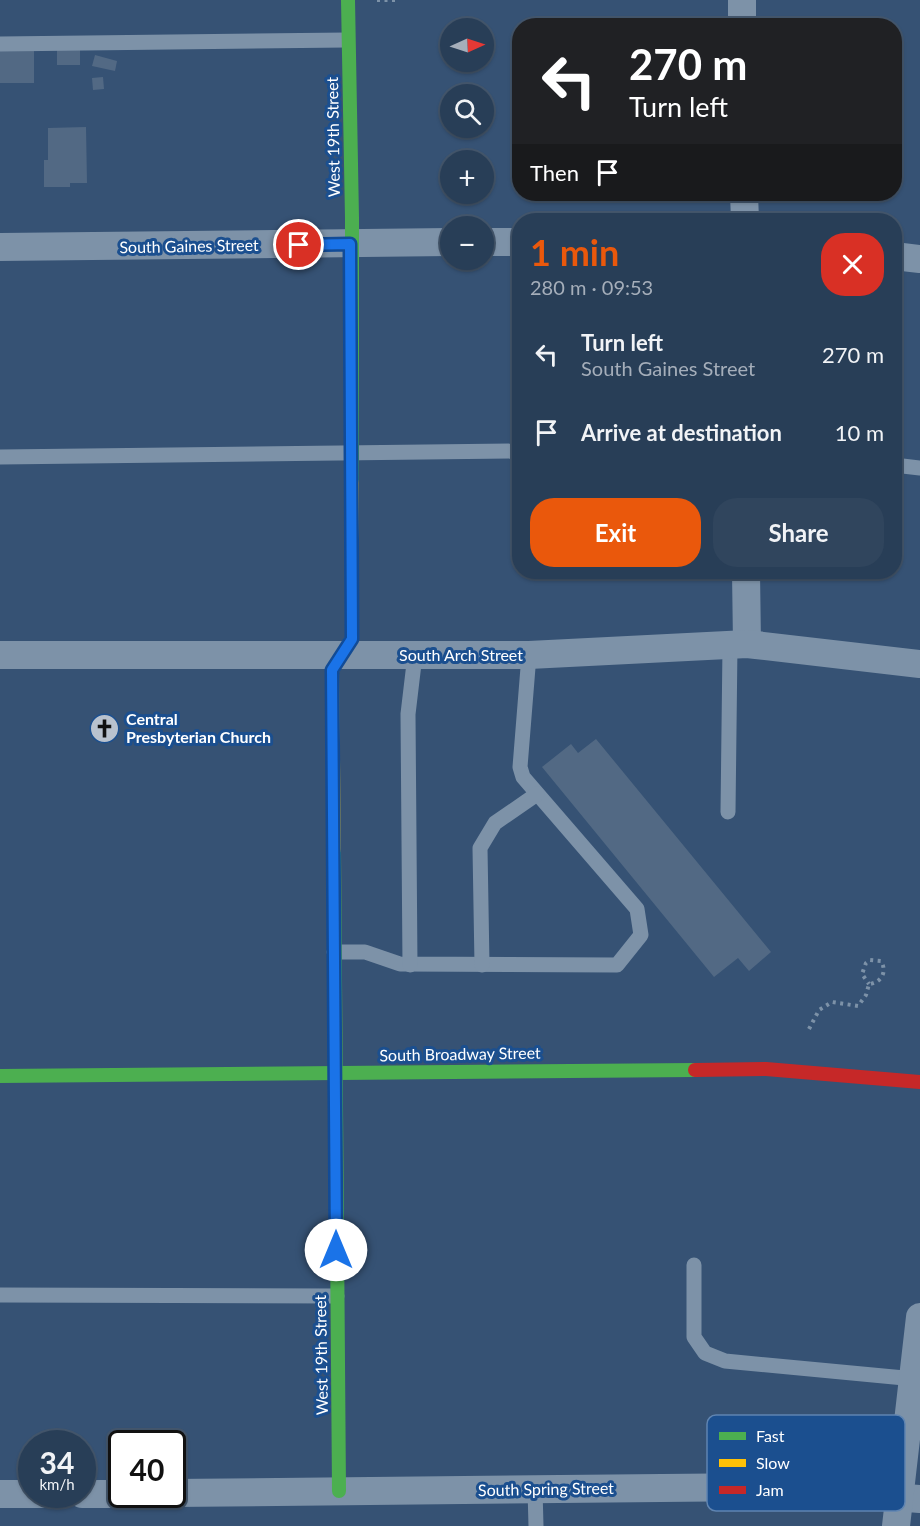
<!DOCTYPE html>
<html lang="en">
<head>
<meta charset="utf-8">
<style>
  body { margin:0; font-family:Lato,sans-serif; background:#30455d; color:#f1f3f6; height:100vh; display:flex; flex-direction:column; font-size:22px; white-space:nowrap }
  * { box-sizing:border-box; margin:0 }
  p { font-size:20px; color:#a5aeba }
  .icon { flex:none; width:33px; height:33px; fill:none; stroke:currentColor; stroke-width:2; stroke-linecap:round; stroke-linejoin:round }
  .map { position:relative; flex:1; overflow:hidden }
  .sheet { position:absolute; left:512px; top:213px; width:390px; height:366px; display:flex; flex-direction:column; background:#283e57; border-radius:24px; box-shadow:0 2px 4px #0004,0 0 0 2px #44576d }
  .sheet>* { flex:none }
  .banner { position:absolute; left:512px; top:18px; width:390px; height:183px; border-radius:24px; box-shadow:0 2px 4px #0004,0 0 0 2px #44576d; background:#202124; color:#fff; overflow:hidden }
  .needle { width:39px; rotate:87deg }
  .fabs { position:absolute; left:440px; top:18px; display:grid; gap:12px }
  .fabs a { display:grid; place-items:center; width:54px; height:54px; border-radius:50%; background:#283e57; box-shadow:0 2px 4px #0004,0 0 0 2px #44576d; font-size:30px }
  .speed { position:absolute; left:18px; top:1430px; display:flex; gap:12px; font-size:30px; font-weight:700; text-align:center }
  .speed>* { display:grid; place-content:center; width:78px; height:78px; border-radius:50%; background:#283e57; box-shadow:0 2px 4px #0004,0 0 0 2px #44576d; line-height:1 }
  .speed small { font-size:15px; font-weight:400 }
  .speed .limit { border:3px solid #111; border-radius:9px; background:#fff; color:#111 }
  .pin { position:absolute; display:grid; place-items:center; width:51px; height:51px; color:#fff; margin:-26px; border:3px solid #fff; border-radius:50%; box-shadow:0 2px 6px #0007 }
  .me { position:absolute; width:66px; margin:-33px; rotate:0deg; stroke-linejoin:round; filter:drop-shadow(0 0 4px #0008) }
  .turn { display:flex; align-items:center; gap:21px; height:126px; padding:0 18px; font-size:27px }
  .turn .icon { width:78px; height:78px; stroke-width:2.5 }
  .turn b { display:block; font-size:42px; line-height:51px }
  .then { display:flex; align-items:center; height:57px; padding:0 18px; background:#0003; gap:12px; font-size:22px }
  .round { display:grid; place-items:center; flex:none; width:63px; height:63px; border-radius:24px; background:#30455d }
  .headline { display:flex; align-items:center; justify-content:space-between; height:102px; padding:0 18px }
  h1 { font-size:36px; font-weight:700; line-height:45px; color:#ea580c }
  .cta { display:flex; gap:12px; margin-top:auto; padding:12px 18px }
  .cta a { flex:1; height:69px; border-radius:24px; background:#ea580c; color:#fff; font-size:24px; font-weight:700; line-height:69px; text-align:center }
  .cta a+a { background:#30455d; color:#f1f3f6 }
  ul { padding:0; list-style:none }
  li { display:flex; align-items:center; gap:18px; height:78px; padding:0 18px }
  li div { flex:1 }
  li b { display:block; font-size:22px }
  li em { font-style:normal }
  .map>svg:first-child { display:block }
  .building { fill:#526984 }
  .lines { fill:none; stroke-linecap:round; stroke-linejoin:round }
  .path { stroke:#7d92a8; stroke-width:4; stroke-dasharray:3 4.5; stroke-linecap:butt }
  .lane { stroke:#7d92a8; stroke-width:15 }
  .street { stroke:#7d92a8; stroke-width:28 }
  .fast { stroke:#4caf50; stroke-width:14 }
  .slow { stroke:#ffc107; stroke-width:14 }
  .jam { stroke:#c62828; stroke-width:14 }
  .route-casing { stroke:#114b97; stroke-width:15 }
  .route { stroke:#1a73e8; stroke-width:10 }
  .labels { text-anchor:middle; stroke-width:6; stroke-linejoin:round; paint-order:stroke }
  .street-label { font-size:16px; fill:#fff; stroke:#1b4f8f }
  .poi-label { font-size:16px; font-weight:bold; fill:#fff; stroke:#1b4f8f; text-anchor:start }
  .key { fill:#1b4f8f; stroke:#5f84b1; stroke-width:1.5 }
  .key-label { font-size:16px; fill:#fff }
</style>
</head>
<body>
<div class="map">
<svg width="920" height="1526" viewBox="0 0 920 1526">
  <rect width="100%" height="100%" fill="#365274"/>
  <g class="building">
    <rect x="0" y="47" width="34" height="36"/>
    <rect x="57" y="50" width="23" height="15"/>
    <polygon points="95,55 117,61 115,71 92,66"/>
    <polygon points="103,77 104,89 93,90 92,78"/>
    <polygon points="86,127 87,183 70,183 70,187 44,187 44,160 48,160 48,128"/>
    <polygon points="596,739 771,952 749,971 738,958 714,977 542,767 571,744 578,753"/>
  </g>
  <g class="lines">
    <g class="path">
      <polyline points="377,0 397,0"/>
      <path d="M809,1029L819,1010L832,1002L858,1006L866,995L869,984C880,983 888,973 881,961L870,960L866,963L862,974L869,984"/>
    </g>
    <g class="lane">
      <polyline points="0,44 347,40"/>
      <polyline points="0,457 519,451"/>
      <polyline points="894,465 920,468"/>
      <polyline points="728,812 730,646"/>
      <polyline points="334,952 365,952 400,964 617,965 641,935 637,909 523,777 520,767 529,655"/>
      <polyline points="410,965 408,714 415,655"/>
      <polyline points="482,965 480,848 495,823 537,794"/>
      <polyline points="694,1265 694,1337 705,1353 725,1361 915,1379"/>
      <polyline points="0,1295 337,1296"/>
      <polyline points="535,1489 536,1526"/>
    </g>
    <g class="street">
      <polyline points="742,0 742,26"/>
      <polyline points="744,194 745,220"/>
      <polyline points="483,242 519,242"/>
      <polyline points="0,247 450,242"/>
      <polyline points="894,256 920,259"/>
      <polyline points="746,572 747,644"/>
      <polyline points="0,655 529,655 747,644 920,664"/>
      <polyline points="172,1493 765,1487 920,1499"/>
      <polyline points="0,1494 52,1494"/>
      <polyline points="82,1494 122,1494"/>
      <polyline points="896,1526 920,1317"/>
    </g>
    <g class="fast">
      <polyline points="348,0 352,218 352,483"/>
      <polyline points="334,849 339,1491"/>
      <polyline points="0,1076 695,1070"/>
    </g>
    <polyline class="slow" points="334,849 332,670 352,639 352,483"/>
    <polyline class="jam" points="695,1070 766,1069 920,1082"/>
  </g>
  <g class="lines">
    <defs>
      <polyline id="route" points="299,245 350,244 352,639 332,670 336,1250"/>
    </defs>
    <use href="#route" class="route-casing"/>
    <use href="#route" class="route"/>
  </g>
  <defs>
    <symbol id="church-disc" viewBox="-11 -11 22 22"><circle r="9.5" fill="#b9c2ce" stroke="#1b4f8f"/><path d="M-1.2-6h2.4v3.5h3.3v2.4h-3.3V6h-2.4V-.1h-3.3v-2.4h3.3Z" fill="#111"/></symbol>
  </defs>
  <g fill-rule="evenodd">
    <use href="#church-disc" x="88" y="712" width="33" height="33"/>
  </g>
  <g class="labels">
    <g class="street-label">
      <text transform="translate(333 137) rotate(-91)" y="6">West 19th Street</text>
      <text transform="translate(189 246) rotate(-1)" y="6">South Gaines Street</text>
      <text x="461" y="661">South Arch Street</text>
      <text transform="translate(460 1054) rotate(-1)" y="6">South Broadway Street</text>
      <text transform="translate(321 1355) rotate(-91)" y="6">West 19th Street</text>
      <text transform="translate(546 1489) rotate(-1)" y="6">South Spring Street</text>
    </g>
    <g class="poi-label">
      <text x="126" y="725">Central<tspan x="126" dy="18">Presbyterian Church</tspan></text>
    </g>
  </g>
  <rect x="707" y="1415" width="198" height="96" rx="9" class="key"/>
  <rect x="719" y="1432" width="27" height="8" fill="#4caf50"/>
  <rect x="719" y="1459" width="27" height="8" fill="#ffc107"/>
  <rect x="719" y="1486" width="27" height="8" fill="#c62828"/>
  <g class="key-label">
    <text x="756" y="1442">Fast</text>
    <text x="756" y="1469">Slow</text>
    <text x="756" y="1496">Jam</text>
  </g>
</svg>
<div class="fabs">
<a><svg class="needle" viewBox="-14 -14 28 28"><path d="M0-13l5 13h-10z" fill="#e53935"/><path d="M0 13l5-13h-10z" fill="#a5aeba"/></svg></a>
<a><svg class="icon" aria-label="search" viewBox="0 0 24 24"><circle cx="10" cy="10" r="6"/><path d="M15 15l6 6"/></svg></a>
<a>+</a>
<a>−</a>
</div>
<div class="speed"><div>34<small>km/h</small></div><div class="limit">40</div></div>
<div class="pin" style="left:299px;top:245px;background:#d93025"><svg class="icon" aria-label="arrive" viewBox="0 0 24 24"><path d="M6 21V4h12l-3 4 3 4H6"/></svg></div>
<svg class="me" style="left:336px;top:1250px" viewBox="-20 -20 40 40"><circle r="19" fill="#fff"/><path d="M0-13L10 11 0 6-10 11z" fill="#1a73e8"/></svg>
<div class="banner">
<div class="turn"><svg class="icon" aria-label="left" viewBox="0 0 24 24"><path d="M17 20v-9H6M10 6l-5 5 5 5"/></svg><div><b>270 m</b>Turn left</div></div>
<div class="then">Then<svg class="icon" aria-label="arrive" viewBox="0 0 24 24"><path d="M6 21V4h12l-3 4 3 4H6"/></svg></div>
</div>
<section class="sheet">
<div class="headline"><div><h1>1 min</h1><p>280 m · 09:53</p></div><a class="round" style="background:#d93025;color:#fff"><svg class="icon" aria-label="close" viewBox="0 0 24 24"><path d="M6 6l12 12M18 6L6 18"/></svg></a></div>
<ul>
<li><svg class="icon" aria-label="left" viewBox="0 0 24 24"><path d="M17 20v-9H6M10 6l-5 5 5 5"/></svg><div><b>Turn left</b><p>South Gaines Street</p></div><em>270 m</em></li>
<li><svg class="icon" aria-label="arrive" viewBox="0 0 24 24"><path d="M6 21V4h12l-3 4 3 4H6"/></svg><div><b>Arrive at destination</b></div><em>10 m</em></li>
</ul>
<div class="cta"><a>Exit</a><a>Share</a></div>
</section>
</div>
</body>
</html>
